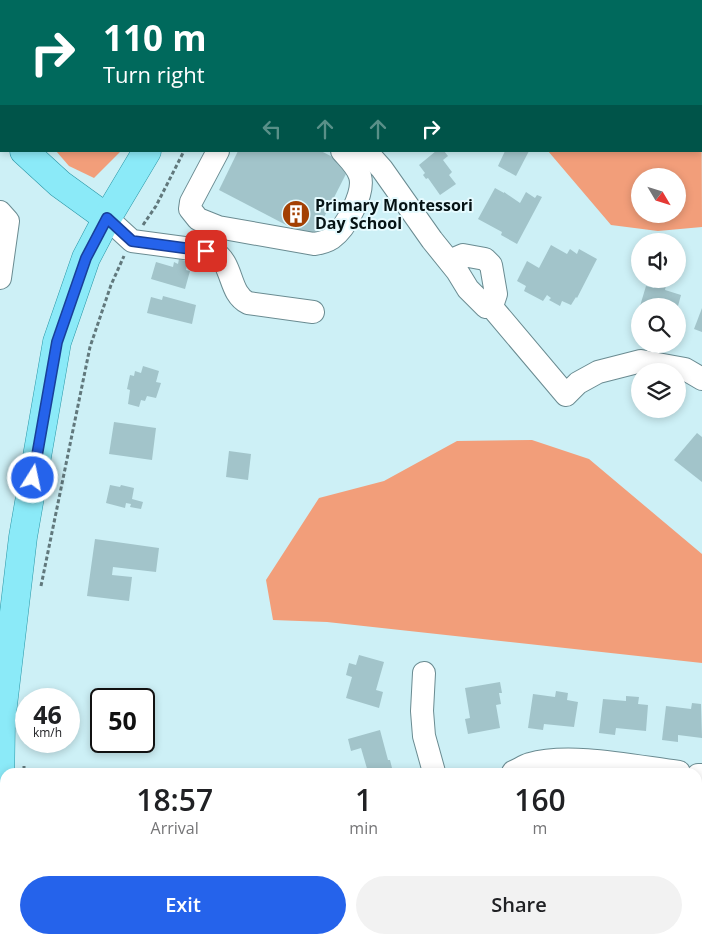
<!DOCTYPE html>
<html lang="en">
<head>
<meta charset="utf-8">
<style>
  body { margin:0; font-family:"Open Sans",sans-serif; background:#f2f2f2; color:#202124; height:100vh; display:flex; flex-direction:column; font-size:19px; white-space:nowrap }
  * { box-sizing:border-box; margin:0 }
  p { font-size:16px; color:#757577 }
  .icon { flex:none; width:28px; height:28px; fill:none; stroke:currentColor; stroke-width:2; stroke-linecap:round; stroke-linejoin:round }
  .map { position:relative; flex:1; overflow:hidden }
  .drawer { position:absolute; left:0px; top:768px; width:702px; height:176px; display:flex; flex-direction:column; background:#fff; border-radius:15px 15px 0 0; box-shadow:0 2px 8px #0003 }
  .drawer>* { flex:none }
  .hud { position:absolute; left:0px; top:0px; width:702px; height:152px; box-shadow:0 2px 8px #0003; background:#00695c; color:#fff; overflow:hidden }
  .needle { width:32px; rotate:128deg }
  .controls { position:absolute; left:631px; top:168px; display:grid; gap:10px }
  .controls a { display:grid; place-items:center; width:55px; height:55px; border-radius:50%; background:#fff; box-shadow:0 2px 8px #0003; font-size:25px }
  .speed { position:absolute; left:15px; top:688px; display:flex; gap:10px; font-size:25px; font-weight:700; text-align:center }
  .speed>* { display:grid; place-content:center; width:65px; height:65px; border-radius:50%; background:#fff; box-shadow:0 2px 8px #0003; line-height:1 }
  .speed small { font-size:12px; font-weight:400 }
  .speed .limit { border:2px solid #111; border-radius:8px; background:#fff; color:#111 }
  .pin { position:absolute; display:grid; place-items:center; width:42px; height:42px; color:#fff; margin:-21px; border-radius:10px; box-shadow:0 2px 8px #0006 }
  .me { position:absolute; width:55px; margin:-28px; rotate:10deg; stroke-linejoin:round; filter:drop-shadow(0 0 4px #0008) }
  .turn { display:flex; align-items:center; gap:18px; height:105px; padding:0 20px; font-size:22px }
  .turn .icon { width:65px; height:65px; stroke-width:2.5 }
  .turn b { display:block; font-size:35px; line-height:42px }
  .lanes { display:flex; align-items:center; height:48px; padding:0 20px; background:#0003; justify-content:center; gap:25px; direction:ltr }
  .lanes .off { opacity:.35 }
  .eta { display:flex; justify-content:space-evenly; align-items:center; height:85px; text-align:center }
  .eta b { font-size:30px; font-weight:600; line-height:35px }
  .cta { display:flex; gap:10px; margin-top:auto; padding:10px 20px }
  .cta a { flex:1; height:58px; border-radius:30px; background:#2563eb; color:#fff; font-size:20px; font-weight:600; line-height:58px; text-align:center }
  .cta a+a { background:#f2f2f2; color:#202124 }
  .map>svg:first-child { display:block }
  .forest { fill:#f29e7a; fill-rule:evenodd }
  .building { fill:#a2c4ca }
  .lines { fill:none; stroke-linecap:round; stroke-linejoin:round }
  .minor-casing { stroke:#6a8b91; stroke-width:24 }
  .major-casing { stroke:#2a96a6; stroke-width:29 }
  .path { stroke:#61787c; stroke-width:3; stroke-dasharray:4 2.5; stroke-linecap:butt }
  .minor { stroke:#fff; stroke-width:22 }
  .major { stroke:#8beaf8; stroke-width:28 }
  .route-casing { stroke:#184099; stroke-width:12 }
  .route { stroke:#2563eb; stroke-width:9 }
  .labels { text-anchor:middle; stroke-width:4; stroke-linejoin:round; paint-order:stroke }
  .poi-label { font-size:16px; font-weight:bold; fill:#061315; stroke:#e5fafe; text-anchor:start }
</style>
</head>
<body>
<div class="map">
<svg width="702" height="943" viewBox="0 0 702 943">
  <rect width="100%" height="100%" fill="#cdf0f6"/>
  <g class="forest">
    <polygon points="0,0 78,1 1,1 1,92"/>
    <polygon points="418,0 683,0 684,1 419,1"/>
    <path d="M701,21L702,227L658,231L611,225L548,151H701ZM640,176H678V214H640Z"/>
    <polygon points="56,151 121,151 94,178 69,166"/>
    <polygon points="532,440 589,459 702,554 702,663 327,622 273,620 266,580 319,498 384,481 457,441"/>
  </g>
  <g class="building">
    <polygon points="238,151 321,151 350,166 313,239 219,190"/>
    <polygon points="436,151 444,151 448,156 443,160 452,172 449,175 456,184 440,195 428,178 426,179 423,175 425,173 419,165"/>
    <polygon points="505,151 529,151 516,176 498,166"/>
    <polygon points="495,188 504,193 504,192 520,203 526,192 535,198 537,195 542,197 517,244 501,235 502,232 478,219"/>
    <polygon points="551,245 567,254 570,249 577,254 579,249 597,259 577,298 576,297 571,305 562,301 560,306 549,300 551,298 547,295 543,301 524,291 526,286 517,281 527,261 539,268"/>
    <polygon points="179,259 188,262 186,270 190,271 185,289 151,279 156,262 173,267 174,262 178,264"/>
    <polygon points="656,282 666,285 665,290 681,295 678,306 640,306 646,286 654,288"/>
    <polygon points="163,296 196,305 192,324 147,313 151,297 162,300"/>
    <polygon points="702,308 702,332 694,329"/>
    <polygon points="143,366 159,371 156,382 161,383 156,398 147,396 145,401 141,400 139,407 128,404 130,390 127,389 130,375 134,376 135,371 141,373"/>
    <polygon points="114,422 156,428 152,460 109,454"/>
    <polygon points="697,433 702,437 702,482 674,460"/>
    <polygon points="229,451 251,454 248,480 226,477"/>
    <polygon points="110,485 120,487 121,485 134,488 132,499 143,502 141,509 130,507 131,504 126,503 125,508 106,503"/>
    <polygon points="95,539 159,548 156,572 113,567 112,575 132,577 129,601 87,596"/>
    <polygon points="359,655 384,662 376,690 383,692 379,708 346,698 352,677 346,675 349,663 356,665"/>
    <polygon points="500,682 502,693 499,693 501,704 496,705 500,728 468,734 465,719 470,718 465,688"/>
    <polygon points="556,691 568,693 567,700 578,702 574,727 544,724 543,730 528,728 533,694 555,697"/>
    <polygon points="626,696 639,697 638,704 648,705 646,731 616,728 615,735 599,733 603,699 626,701"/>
    <polygon points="692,703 701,704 702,738 678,735 678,742 662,740 666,706 691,709"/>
    <polygon points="380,730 388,760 390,760 393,772 368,772 361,748 351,751 348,739"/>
    <polygon points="698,812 702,813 699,836 698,836"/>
    <polygon points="698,843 701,843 699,860 698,860"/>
    <polygon points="277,939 297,939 297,942 277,943"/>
    <polygon points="470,939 496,939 498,943 463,943"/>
    <polygon points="603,939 633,939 635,943 605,943"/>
  </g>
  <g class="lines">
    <defs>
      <g id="minor">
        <polyline points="200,0 204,1"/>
        <path d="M218,151L191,202L190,209L198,219L218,227L314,244C321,243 326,242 332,238C346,228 365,193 360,176C357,166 349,159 342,151"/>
        <polyline points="366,151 382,169 432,240 457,271 468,289 486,307 493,303 496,294 491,265 485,259 463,255 449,261"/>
        <polyline points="0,212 8,221 0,278"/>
        <path d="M107,218L132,241L214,252C234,264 228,293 248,303L313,312"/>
        <polyline points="490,305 566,395 578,383 598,372 641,361 685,369 702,379"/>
        <polyline points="424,673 422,711 424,736 434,772"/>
        <path d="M513,772C518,770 524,766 530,764C570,752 638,767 679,772"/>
        <polyline points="698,775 702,775"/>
        <polyline points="229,939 236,943"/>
        <polyline points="546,939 549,943"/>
        <polyline points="104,943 140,939"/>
      </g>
      <g id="major">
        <polyline points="218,1 218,0"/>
        <polyline points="0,126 1,128"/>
        <polyline points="24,151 60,184 107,218"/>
        <polyline points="5,835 0,794 1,722 23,537 57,342 86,258 107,218 147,151"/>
        <polyline points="25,939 26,943"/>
      </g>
    </defs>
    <use href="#minor" class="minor-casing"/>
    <use href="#major" class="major-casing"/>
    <g class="path">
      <polyline points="242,0 242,1"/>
      <polyline points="143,225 156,206 184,151"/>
      <polyline points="41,586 90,347 111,285 124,256"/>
      <polyline points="24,766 24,772"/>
      <polyline points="344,943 347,939"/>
    </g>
    <use href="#minor" class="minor"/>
    <use href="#major" class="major"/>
  </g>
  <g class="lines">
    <defs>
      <polyline id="route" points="33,478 57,342 86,258 107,218 132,241 206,251"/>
    </defs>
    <use href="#route" class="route-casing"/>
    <use href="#route" class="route"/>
  </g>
  <defs>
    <symbol id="building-disc" viewBox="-11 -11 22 22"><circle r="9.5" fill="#a34003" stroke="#e5fafe"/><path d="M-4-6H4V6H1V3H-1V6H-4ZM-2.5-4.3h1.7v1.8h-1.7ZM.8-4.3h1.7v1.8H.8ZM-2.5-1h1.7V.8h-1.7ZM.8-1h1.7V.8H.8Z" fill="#fff"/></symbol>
  </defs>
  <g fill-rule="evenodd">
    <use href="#building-disc" x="280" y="198" width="32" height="32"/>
  </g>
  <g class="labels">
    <g class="poi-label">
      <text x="315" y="211">Primary Montessori<tspan x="315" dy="18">Day School</tspan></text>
    </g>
  </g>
</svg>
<div class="controls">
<a><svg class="needle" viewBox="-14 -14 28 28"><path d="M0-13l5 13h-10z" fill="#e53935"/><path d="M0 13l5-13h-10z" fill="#757577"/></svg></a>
<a><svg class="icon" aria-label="sound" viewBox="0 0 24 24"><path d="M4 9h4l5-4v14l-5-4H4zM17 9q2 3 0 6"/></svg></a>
<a><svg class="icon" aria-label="search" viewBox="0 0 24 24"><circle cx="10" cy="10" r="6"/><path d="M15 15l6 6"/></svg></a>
<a><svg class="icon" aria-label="layers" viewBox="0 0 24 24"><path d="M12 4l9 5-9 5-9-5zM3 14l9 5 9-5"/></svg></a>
</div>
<div class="speed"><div>46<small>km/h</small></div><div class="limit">50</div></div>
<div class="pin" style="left:206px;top:251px;background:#d93025"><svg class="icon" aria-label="arrive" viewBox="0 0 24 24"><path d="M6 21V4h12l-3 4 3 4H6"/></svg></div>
<svg class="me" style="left:33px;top:478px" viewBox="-20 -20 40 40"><circle r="17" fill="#2563eb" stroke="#fff" stroke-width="3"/><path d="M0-11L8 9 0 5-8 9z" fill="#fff"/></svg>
<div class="hud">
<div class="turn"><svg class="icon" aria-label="right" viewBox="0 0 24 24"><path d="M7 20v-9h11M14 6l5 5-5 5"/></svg><div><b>110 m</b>Turn right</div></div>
<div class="lanes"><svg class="icon off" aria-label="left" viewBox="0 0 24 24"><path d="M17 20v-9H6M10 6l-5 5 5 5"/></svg><svg class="icon off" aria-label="ahead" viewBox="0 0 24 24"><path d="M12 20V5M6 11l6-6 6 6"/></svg><svg class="icon off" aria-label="ahead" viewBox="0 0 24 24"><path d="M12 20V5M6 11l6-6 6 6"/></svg><svg class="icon" aria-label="right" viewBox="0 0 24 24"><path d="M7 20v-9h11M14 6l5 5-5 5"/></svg></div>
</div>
<section class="drawer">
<div class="eta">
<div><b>18:57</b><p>Arrival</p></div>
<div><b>1</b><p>min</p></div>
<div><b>160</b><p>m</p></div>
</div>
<div class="cta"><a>Exit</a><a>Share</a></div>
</section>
</div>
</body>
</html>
